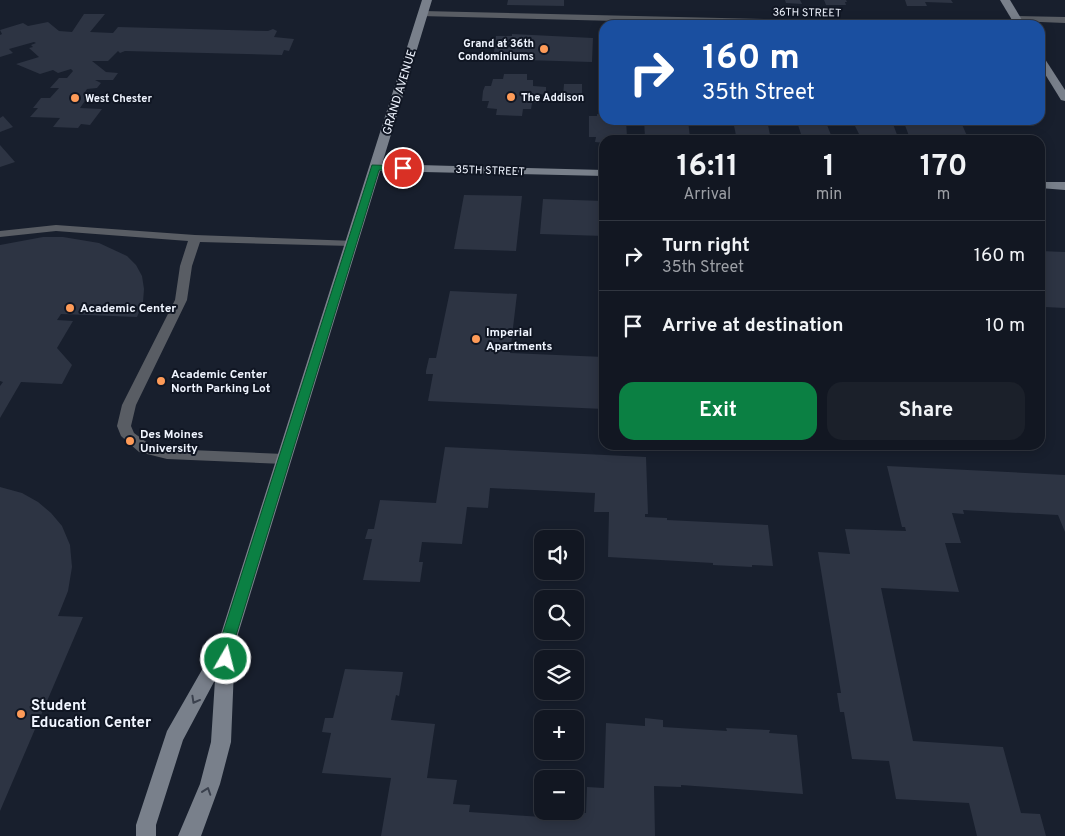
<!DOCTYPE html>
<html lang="en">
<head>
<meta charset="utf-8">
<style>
  body { margin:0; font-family:Overpass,sans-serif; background:#1b202a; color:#f1f3f6; height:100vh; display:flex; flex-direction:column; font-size:19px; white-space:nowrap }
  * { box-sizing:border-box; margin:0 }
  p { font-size:16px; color:#9c9fa5 }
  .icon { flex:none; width:28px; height:28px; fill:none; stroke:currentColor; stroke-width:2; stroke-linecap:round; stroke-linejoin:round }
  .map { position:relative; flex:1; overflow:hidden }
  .sheet { position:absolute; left:599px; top:135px; width:446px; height:315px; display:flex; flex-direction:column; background:#121722; border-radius:15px; box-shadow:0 2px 12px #0003,0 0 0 1px #313640 }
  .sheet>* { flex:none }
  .banner { position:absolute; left:599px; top:20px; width:446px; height:105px; border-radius:15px; box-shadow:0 2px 12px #0003,0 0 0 1px #313640; background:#1a4fa0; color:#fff; overflow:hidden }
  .buttons { position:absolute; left:534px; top:530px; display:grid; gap:10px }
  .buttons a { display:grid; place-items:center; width:50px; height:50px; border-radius:10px; background:#121722; box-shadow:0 2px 12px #0003,0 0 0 1px #313640; font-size:25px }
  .pin { position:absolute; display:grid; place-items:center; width:42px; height:42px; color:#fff; margin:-21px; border:2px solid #fff; border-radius:50%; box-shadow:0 1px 5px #0007 }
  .me { position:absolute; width:55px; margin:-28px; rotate:8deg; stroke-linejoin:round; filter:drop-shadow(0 0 4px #0008) }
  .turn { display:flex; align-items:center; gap:18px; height:105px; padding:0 20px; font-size:22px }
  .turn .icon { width:65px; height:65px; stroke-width:2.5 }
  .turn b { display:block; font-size:35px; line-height:42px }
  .eta { display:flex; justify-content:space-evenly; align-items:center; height:85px; text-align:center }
  .eta b { font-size:30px; font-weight:700; line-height:35px }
  .button { display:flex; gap:10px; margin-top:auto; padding:10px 20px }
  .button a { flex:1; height:58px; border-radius:15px; background:#0b8043; color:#fff; font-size:20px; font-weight:700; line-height:58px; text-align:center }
  .button a+a { background:#1b202a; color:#f1f3f6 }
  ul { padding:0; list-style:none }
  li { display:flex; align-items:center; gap:15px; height:70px; padding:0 20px; border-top:1px solid #313640 }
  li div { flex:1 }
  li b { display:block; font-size:19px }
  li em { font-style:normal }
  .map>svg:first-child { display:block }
  .building { fill:#2d3443 }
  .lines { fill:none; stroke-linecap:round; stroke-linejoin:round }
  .lane { fill:#595d64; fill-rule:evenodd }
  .street { fill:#595d64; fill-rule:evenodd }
  .secondary { fill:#79808b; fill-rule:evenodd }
  .oneway { stroke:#3a404d }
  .route { fill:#0b8043; stroke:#07532c }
  .poi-dot { fill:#fe9b58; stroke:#101623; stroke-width:2 }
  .labels { text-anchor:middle; stroke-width:4; stroke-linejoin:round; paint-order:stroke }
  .far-street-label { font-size:11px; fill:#f0f5ff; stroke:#101623 }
  .far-poi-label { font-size:11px; font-weight:bold; fill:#f0f5ff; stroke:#101623; text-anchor:start }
  .street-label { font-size:12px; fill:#f0f5ff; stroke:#101623 }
  .poi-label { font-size:12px; font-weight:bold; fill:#f0f5ff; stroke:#101623; text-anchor:start }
  .near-poi-label { font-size:15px; font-weight:bold; fill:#f0f5ff; stroke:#101623; text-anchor:start }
</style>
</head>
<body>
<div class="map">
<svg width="1065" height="836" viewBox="0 0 1065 836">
  <rect width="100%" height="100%" fill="#181f2d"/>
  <g class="building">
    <polygon points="508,0 564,0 564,6 507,5"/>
    <polygon points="785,0 800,0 802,4 786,3"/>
    <polygon points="824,0 846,0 847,2 845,2 846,5 826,5"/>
    <polygon points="905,0 951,0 953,3 925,2 927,6 907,6"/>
    <polygon points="84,14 105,14 90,32 113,33 118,27 268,31 273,29 277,31 274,37 294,39 289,51 284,50 282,55 125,51 120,53 118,51 108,61 92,61 106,72 118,73 113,80 95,80 101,83 97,88 87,89 83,95 89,95 80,108 102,109 90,125 81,124 78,128 53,127 60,118 30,117 38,108 33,108 41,98 50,98 59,88 50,88 59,78 67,78 73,71 71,69 58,73 53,70 40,74 16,64 39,57 29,48 33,47 31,45 36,43 34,42 9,49 13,53 0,57 0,35 2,34 0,30 23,23 28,26 48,22 59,31 72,32"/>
    <polygon points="512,34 593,38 592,62 493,59 496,36 512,36"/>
    <polygon points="599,43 604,43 604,62 598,62"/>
    <polygon points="504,74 527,74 527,80 533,80 533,86 546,87 546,95 540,94 539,103 532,103 531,109 523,109 522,116 496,115 497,109 487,108 489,101 482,101 483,91 485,86 491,86 493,79 503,79"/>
    <polygon points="564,84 582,84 582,99 563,98"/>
    <polygon points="597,114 604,115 604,120 626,120 627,137 625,137 625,140 604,140 604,143 595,142 596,137 589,137 589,116 597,116"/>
    <polygon points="3,116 13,127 0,132 0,118"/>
    <polygon points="644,120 688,120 690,138 645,137"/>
    <polygon points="767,120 771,140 737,140 733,121"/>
    <polygon points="801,120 825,120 833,140 803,140 798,125 802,123"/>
    <polygon points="865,120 888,120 889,124 893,124 899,140 862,140 854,124 866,124"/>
    <polygon points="903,120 960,120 968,138 909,136"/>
    <polygon points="0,145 15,162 0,167"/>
    <polygon points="464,195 522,196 516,251 454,249"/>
    <polygon points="543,199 604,201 604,236 540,234"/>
    <polygon points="43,237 63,237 99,243 127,256 136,265 142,276 144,289 143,302 137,317 61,314 57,320 73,321 57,348 72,365 62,384 21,382 0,418 0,386 3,382 0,381 0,245"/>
    <polygon points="1040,251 1065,252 1065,308 1045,307 1040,296"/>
    <polygon points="450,291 517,294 510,353 604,357 604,409 428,401 433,374 426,374 426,371 429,358 436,358"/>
    <polygon points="445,447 646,457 648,514 645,514 645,517 667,518 667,520 768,525 773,566 752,565 752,567 713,565 713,563 608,557 609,512 594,512 595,493 490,488 488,508 467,507 462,544 422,542 419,562 423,562 420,582 363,580 372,539 365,539 368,529 374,529 380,500 436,503"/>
    <polygon points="887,466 1065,475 1065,532 1058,515 963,510 964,514 952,513 961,543 945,543 959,592 881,588 913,741 1003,747 1021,813 1040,814 1046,836 977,836 969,803 896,799 889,761 852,759 844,712 840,712 837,693 841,693 818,552 850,554 845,529 906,531 905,527 902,527"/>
    <polygon points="0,487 22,493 38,502 51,513 62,526 70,545 72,567 68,591 58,616 83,617 0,811"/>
    <polygon points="345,669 403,672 399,696 396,695 391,720 435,724 427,778 457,780 453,804 470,805 469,812 572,819 572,812 586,813 587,787 604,788 606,723 645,726 645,718 663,720 663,727 727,731 726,728 770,730 769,733 797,735 803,794 681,785 681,787 654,786 655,836 381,836 391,778 322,773 331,733 322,732 325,718 333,718"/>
  </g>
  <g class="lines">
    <polygon class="lane" points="56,225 195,235 355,241 357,243 355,245 351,246 200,242 192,266 187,300 136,405 131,426 134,433 149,444 167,449 284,454 289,455 291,459 289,463 284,464 167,459 139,452 121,436 117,426 122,405 175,300 180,266 188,241 56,231 0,237 0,231"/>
    <g class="street">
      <polygon points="423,11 891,22 896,25 772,25 420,16 420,12"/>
      <polygon points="1016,16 1065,17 1065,23 1013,21 1011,19"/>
    </g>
    <g class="secondary">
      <polygon points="422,0 432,0 382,164 604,170 604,176 380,171 235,644 231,742 220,784 201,836 178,836 200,784 211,742 215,680 183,740 156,825 156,836 136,836 136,825 167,731 219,640"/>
      <polygon points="1000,0 1010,0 1025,25 1015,25"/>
      <polygon points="1040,55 1043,56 1065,90 1065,101 1061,100 1040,66"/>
      <polygon points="1040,182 1065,182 1065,190 1040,188"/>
    </g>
  </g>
  <defs><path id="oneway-chevron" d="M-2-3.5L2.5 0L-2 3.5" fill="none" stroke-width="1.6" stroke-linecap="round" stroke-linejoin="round" transform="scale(1.25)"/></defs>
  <g class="oneway">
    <use href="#oneway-chevron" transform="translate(195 700) rotate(119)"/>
    <use href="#oneway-chevron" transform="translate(207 791) rotate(-71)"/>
  </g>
  <polygon class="route" points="372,165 403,166 407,168 403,171 379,170 234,642 231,663 226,665 221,663 219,659 220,642"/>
  <g class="poi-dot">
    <circle cx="544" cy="49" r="5"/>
    <circle cx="511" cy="97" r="5"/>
    <circle cx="75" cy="98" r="5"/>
    <circle cx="70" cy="308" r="5"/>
    <circle cx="476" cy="339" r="5"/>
    <circle cx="161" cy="381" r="5"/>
    <circle cx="130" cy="441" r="5"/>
    <circle cx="21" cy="714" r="5"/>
  </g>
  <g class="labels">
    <g class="far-street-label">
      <text transform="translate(807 12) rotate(1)" y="4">36TH STREET</text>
      <text transform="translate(490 170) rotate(2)" y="4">35TH STREET</text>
    </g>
    <g class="far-poi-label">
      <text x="534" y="47" text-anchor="end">Grand at 36th<tspan x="534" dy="13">Condominiums</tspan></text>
      <text x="521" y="101">The Addison</text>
      <text x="85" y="102">West Chester</text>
    </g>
    <g class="street-label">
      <text transform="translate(399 92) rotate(-73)" y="4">GRAND AVENUE</text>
    </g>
    <g class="poi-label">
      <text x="80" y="312">Academic Center</text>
      <text x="486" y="336">Imperial<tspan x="486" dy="14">Apartments</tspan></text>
      <text x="171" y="378">Academic Center<tspan x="171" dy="14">North Parking Lot</tspan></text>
      <text x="140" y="438">Des Moines<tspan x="140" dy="14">University</tspan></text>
    </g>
    <g class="near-poi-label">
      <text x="31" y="710">Student<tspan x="31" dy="17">Education Center</tspan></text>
    </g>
  </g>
</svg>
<div class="buttons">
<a><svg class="icon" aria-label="sound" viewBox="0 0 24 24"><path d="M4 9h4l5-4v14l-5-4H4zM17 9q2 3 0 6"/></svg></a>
<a><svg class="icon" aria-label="search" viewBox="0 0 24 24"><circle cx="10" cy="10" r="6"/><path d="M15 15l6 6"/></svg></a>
<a><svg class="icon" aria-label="layers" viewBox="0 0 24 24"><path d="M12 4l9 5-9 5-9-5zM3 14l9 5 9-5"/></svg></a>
<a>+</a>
<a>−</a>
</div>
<div class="pin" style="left:403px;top:168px;background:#d93025"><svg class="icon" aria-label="arrive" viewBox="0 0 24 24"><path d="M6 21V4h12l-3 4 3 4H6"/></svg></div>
<svg class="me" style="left:226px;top:659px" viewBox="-20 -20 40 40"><circle r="17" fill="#0b8043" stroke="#fff" stroke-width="3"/><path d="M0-11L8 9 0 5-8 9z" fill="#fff"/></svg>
<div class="banner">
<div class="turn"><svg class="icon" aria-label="right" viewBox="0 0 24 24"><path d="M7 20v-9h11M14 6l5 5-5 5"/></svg><div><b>160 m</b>35th Street</div></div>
</div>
<section class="sheet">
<div class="eta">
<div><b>16:11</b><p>Arrival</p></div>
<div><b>1</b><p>min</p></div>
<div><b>170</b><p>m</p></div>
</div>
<ul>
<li><svg class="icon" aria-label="right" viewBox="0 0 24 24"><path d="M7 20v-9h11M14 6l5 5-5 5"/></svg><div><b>Turn right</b><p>35th Street</p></div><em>160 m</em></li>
<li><svg class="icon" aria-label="arrive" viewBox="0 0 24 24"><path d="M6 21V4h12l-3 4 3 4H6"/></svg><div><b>Arrive at destination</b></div><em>10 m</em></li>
</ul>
<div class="button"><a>Exit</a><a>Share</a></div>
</section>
</div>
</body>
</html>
